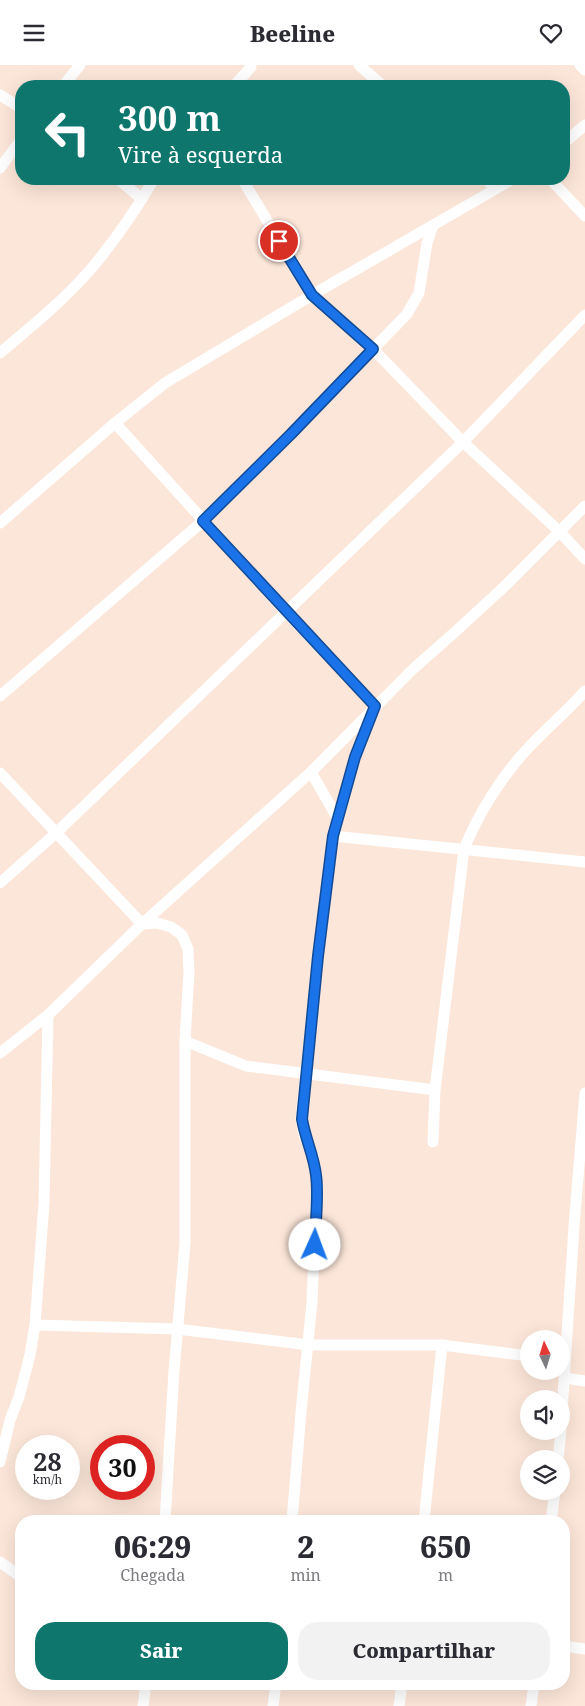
<!DOCTYPE html>
<html lang="pt">
<head>
<meta charset="utf-8">
<style>
  body { margin:0; font-family:"Noto Serif",serif; background:#f2f2f3; color:#2b2b33; height:100vh; display:flex; flex-direction:column; font-size:19px; white-space:nowrap }
  * { box-sizing:border-box; margin:0 }
  p { font-size:16px; color:#7c7c81 }
  .icon { flex:none; width:28px; height:28px; fill:none; stroke:currentColor; stroke-width:2; stroke-linecap:round; stroke-linejoin:round }
  .map { position:relative; flex:1; overflow:hidden }
  .details { position:absolute; left:15px; top:1450px; width:555px; height:175px; display:flex; flex-direction:column; background:#fff; border-radius:20px; box-shadow:0 5px 20px #0002 }
  .details>* { flex:none }
  .guide { position:absolute; left:15px; top:15px; width:555px; height:105px; border-radius:20px; box-shadow:0 5px 20px #0002; background:#0f766e; color:#fff; overflow:hidden }
  .needle { width:32px; rotate:356deg }
  .buttons { position:absolute; left:520px; top:1265px; display:grid; gap:10px }
  .buttons a { display:grid; place-items:center; width:50px; height:50px; border-radius:50%; background:#fff; box-shadow:0 5px 20px #0002; font-size:25px }
  .speed { position:absolute; left:15px; top:1370px; display:flex; gap:10px; font-size:25px; font-weight:700; text-align:center }
  .speed>* { display:grid; place-content:center; width:65px; height:65px; border-radius:50%; background:#fff; box-shadow:0 5px 20px #0002; line-height:1 }
  .speed small { font-size:12px; font-weight:400 }
  .speed .limit { border:8px solid #d22; background:#fff; color:#111 }
  .pin { position:absolute; display:grid; place-items:center; width:42px; height:42px; color:#fff; margin:-21px; border:2px solid #fff; border-radius:50%; box-shadow:0 1px 5px #0007 }
  .me { position:absolute; width:55px; margin:-28px; rotate:2deg; stroke-linejoin:round; filter:drop-shadow(0 0 4px #0008) }
  .turn { display:flex; align-items:center; gap:18px; height:105px; padding:0 20px; font-size:22px }
  .turn .icon { width:65px; height:65px; stroke-width:2.5 }
  .turn b { display:block; font-size:35px; line-height:42px }
  .eta { display:flex; justify-content:space-evenly; align-items:center; height:85px; text-align:center }
  .eta b { font-size:30px; font-weight:800; line-height:35px }
  .button { display:flex; gap:10px; margin-top:auto; padding:10px 20px }
  .button a { flex:1; height:58px; border-radius:20px; background:#0f766e; color:#fff; font-size:20px; font-weight:800; line-height:58px; text-align:center }
  .button a+a { background:#f2f2f3; color:#2b2b33 }
  header { display:flex; justify-content:space-between; align-items:center; height:65px; padding:0 20px; background:#fff; font-size:22px; font-weight:800 }
  .map>svg:first-child { display:block }
  .lines { fill:none; stroke-linecap:round; stroke-linejoin:round }
  .street { stroke:#fff; stroke-width:11 }
  .route-casing { stroke:#114b97; stroke-width:12 }
  .route { stroke:#1a73e8; stroke-width:9 }
</style>
</head>
<body>
<header><svg class="icon" aria-label="menu" viewBox="0 0 24 24"><path d="M4 6h16M4 12h16M4 18h16"/></svg>Beeline<svg class="icon" aria-label="heart" viewBox="0 0 24 24"><path d="M12 20l-8-8c-3-5 5-10 8-4 3-6 11-1 8 4z"/></svg></header>
<div class="map">
<svg width="585" height="1641" viewBox="0 0 585 1641">
  <rect width="100%" height="100%" fill="#fce6d9"/>
  <g class="lines">
    <g class="street">
      <polyline points="359,0 383,21"/>
      <polyline points="580,0 585,5"/>
      <polyline points="63,21 80,0"/>
      <polyline points="234,21 251,2"/>
      <polyline points="0,30 21,43"/>
      <polyline points="564,78 585,60"/>
      <polyline points="0,103 21,75"/>
      <polyline points="118,114 142,134"/>
      <polyline points="242,114 312,230 373,284 463,377 560,467 585,494"/>
      <polyline points="485,114 496,123"/>
      <polyline points="550,114 585,151"/>
      <path d="M0,288C31,262 63,236 90,205C115,176 135,146 154,114"/>
      <polyline points="115,358 287,548 375,641 355,692 333,771 318,891 301,1054 304,1070 313,1091 317,1112 312,1238 301,1347 292,1456"/>
      <polyline points="0,458 115,358 165,318 312,230 513,114"/>
      <polyline points="0,631 203,456 291,369 407,249 419,228 427,178 433,160"/>
      <polyline points="311,707 338,754"/>
      <polyline points="0,708 142,859 157,858 171,862 182,870 188,884 189,907 185,976 185,1178 174,1306 165,1456"/>
      <polyline points="333,771 585,797"/>
      <polyline points="0,818 56,768 463,377 585,250"/>
      <polyline points="185,976 246,1001 435,1025"/>
      <polyline points="0,988 48,950 142,859 311,707 412,605 455,567 505,521 585,441"/>
      <path d="M433,1077L435,1025L464,784C478,749 503,709 530,681C548,662 568,645 585,626"/>
      <polyline points="35,1260 177,1264 309,1280 442,1280 529,1291"/>
      <polyline points="565,1313 585,1316"/>
      <polyline points="561,1363 574,1161 585,1028"/>
      <polyline points="558,1394 561,1366"/>
      <polyline points="0,1397 10,1355 19,1332 30,1290 35,1260 44,1138 48,950"/>
      <polyline points="424,1456 442,1280"/>
      <polyline points="551,1456 555,1426"/>
      <polyline points="0,1497 21,1512"/>
      <polyline points="564,1581 585,1584"/>
      <polyline points="143,1641 146,1619"/>
      <polyline points="273,1641 276,1619"/>
      <polyline points="399,1641 402,1619"/>
      <polyline points="531,1641 534,1619"/>
    </g>
  </g>
  <g class="lines">
    <defs>
      <path id="route" d="M279,176L312,230L373,284L291,369L203,456L375,641L355,692L333,771L318,891L302,1054C305,1073 314,1091 316,1110C319,1130 315,1159 315,1180"/>
    </defs>
    <use href="#route" class="route-casing"/>
    <use href="#route" class="route"/>
  </g>
</svg>
<div class="buttons">
<a><svg class="needle" viewBox="-14 -14 28 28"><path d="M0-13l5 13h-10z" fill="#e53935"/><path d="M0 13l5-13h-10z" fill="#7c7c81"/></svg></a>
<a><svg class="icon" aria-label="sound" viewBox="0 0 24 24"><path d="M4 9h4l5-4v14l-5-4H4zM17 9q2 3 0 6"/></svg></a>
<a><svg class="icon" aria-label="layers" viewBox="0 0 24 24"><path d="M12 4l9 5-9 5-9-5zM3 14l9 5 9-5"/></svg></a>
</div>
<div class="speed"><div>28<small>km/h</small></div><div class="limit">30</div></div>
<div class="pin" style="left:279px;top:176px;background:#d93025"><svg class="icon" aria-label="arrive" viewBox="0 0 24 24"><path d="M6 21V4h12l-3 4 3 4H6"/></svg></div>
<svg class="me" style="left:315px;top:1180px" viewBox="-20 -20 40 40"><circle r="19" fill="#fff"/><path d="M0-13L10 11 0 6-10 11z" fill="#1a73e8"/></svg>
<div class="guide">
<div class="turn"><svg class="icon" aria-label="left" viewBox="0 0 24 24"><path d="M17 20v-9H6M10 6l-5 5 5 5"/></svg><div><b>300 m</b>Vire à esquerda</div></div>
</div>
<section class="details">
<div class="eta">
<div><b>06:29</b><p>Chegada</p></div>
<div><b>2</b><p>min</p></div>
<div><b>650</b><p>m</p></div>
</div>
<div class="button"><a>Sair</a><a>Compartilhar</a></div>
</section>
</div>
</body>
</html>
